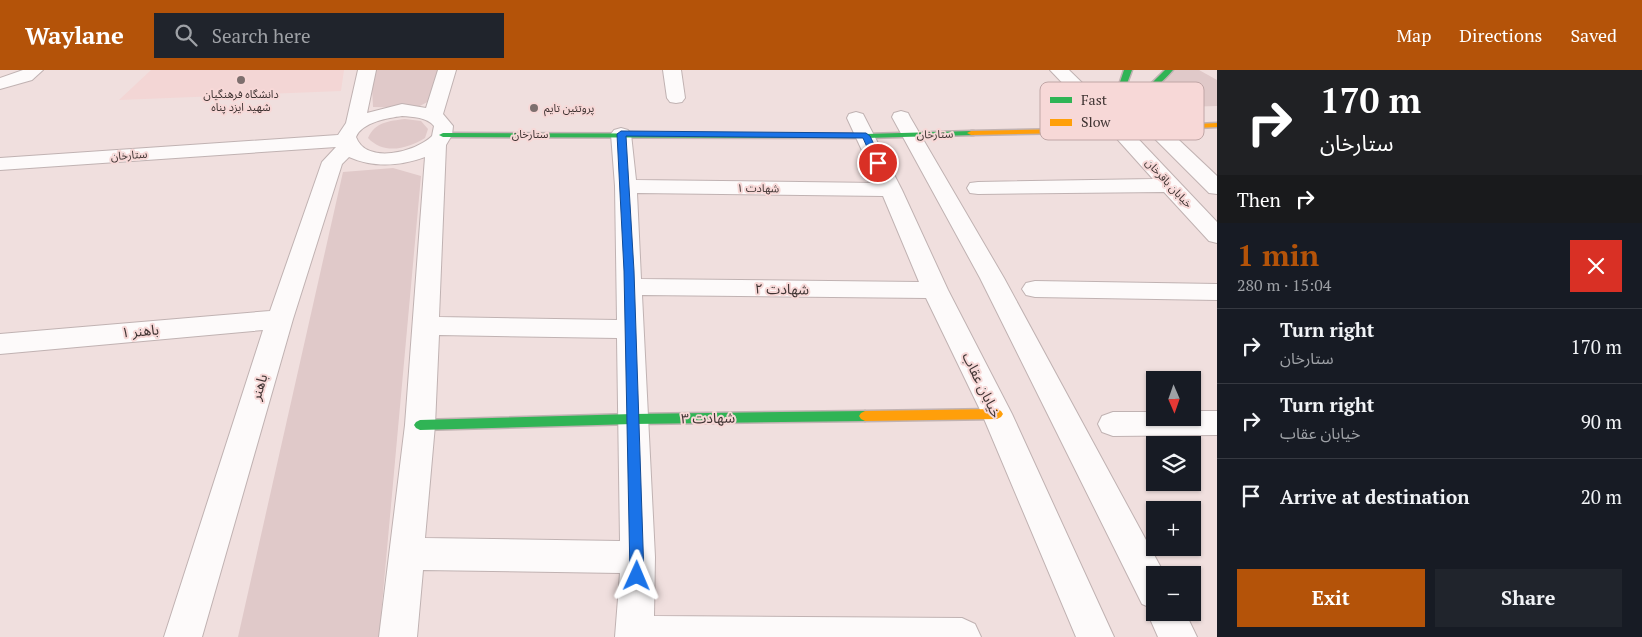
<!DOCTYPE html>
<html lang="en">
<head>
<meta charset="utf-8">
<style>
  body { margin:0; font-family:"PT Serif","Noto Sans Arabic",serif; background:#20242c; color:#f1f3f6; height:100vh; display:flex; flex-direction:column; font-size:19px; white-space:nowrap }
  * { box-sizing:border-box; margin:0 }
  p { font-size:16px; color:#9ea1a6 }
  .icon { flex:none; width:28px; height:28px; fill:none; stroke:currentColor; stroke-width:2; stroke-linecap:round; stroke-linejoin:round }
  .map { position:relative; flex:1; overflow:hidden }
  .drawer { display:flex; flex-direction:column; background:#171b24; width:425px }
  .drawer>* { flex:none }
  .banner { background:#202124; color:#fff; overflow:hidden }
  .needle { width:32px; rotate:178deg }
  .fabs { position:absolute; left:1146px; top:301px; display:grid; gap:10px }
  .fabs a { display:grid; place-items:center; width:55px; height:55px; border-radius:0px; background:#171b24; box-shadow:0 1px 4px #0004; font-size:25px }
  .pin { position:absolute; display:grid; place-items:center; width:42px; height:42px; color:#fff; margin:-21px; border:2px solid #fff; border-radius:50%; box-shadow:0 1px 5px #0007 }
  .me { position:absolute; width:55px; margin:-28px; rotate:1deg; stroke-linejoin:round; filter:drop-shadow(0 0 4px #0008) }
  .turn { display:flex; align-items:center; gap:18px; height:105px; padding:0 20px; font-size:22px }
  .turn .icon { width:65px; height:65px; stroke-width:2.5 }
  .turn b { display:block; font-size:35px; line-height:42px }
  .then { display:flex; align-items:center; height:48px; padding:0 20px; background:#0003; gap:10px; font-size:19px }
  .round { display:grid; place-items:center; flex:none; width:52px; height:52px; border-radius:0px; background:#20242c }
  .summary { display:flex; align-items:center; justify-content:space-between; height:85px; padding:0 20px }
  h1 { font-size:30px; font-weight:700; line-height:38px; color:#b45309 }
  .cta { display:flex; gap:10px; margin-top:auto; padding:10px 20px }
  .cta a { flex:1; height:58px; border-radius:0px; background:#b45309; color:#fff; font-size:20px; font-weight:700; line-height:58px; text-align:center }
  .cta a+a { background:#20242c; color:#f1f3f6 }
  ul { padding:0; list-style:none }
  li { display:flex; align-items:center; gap:15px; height:75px; padding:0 20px; border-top:1px solid #363941 }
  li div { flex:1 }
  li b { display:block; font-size:19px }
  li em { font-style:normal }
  header { display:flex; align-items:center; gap:30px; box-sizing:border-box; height:70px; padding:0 25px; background:#b45309; color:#fff }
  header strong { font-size:24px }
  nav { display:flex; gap:28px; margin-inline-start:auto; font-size:18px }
  .search { width:350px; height:45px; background:#20242c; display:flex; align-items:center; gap:12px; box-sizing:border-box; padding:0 18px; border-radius:0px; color:#9ea1a6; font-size:19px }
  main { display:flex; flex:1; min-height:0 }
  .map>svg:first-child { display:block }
  .built { fill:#f3d6d5 }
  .green { fill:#e0c9c9 }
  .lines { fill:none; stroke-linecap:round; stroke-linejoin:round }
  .street-casing { stroke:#c0b2b2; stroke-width:2 }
  .fast-casing { stroke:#c0b2b2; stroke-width:3 }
  .slow-casing { stroke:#c0b2b2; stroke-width:3 }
  .street { fill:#fdfafa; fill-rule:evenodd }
  .fast { fill:#30b455; fill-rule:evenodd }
  .slow { fill:#ff9f0a; fill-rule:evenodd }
  .route { fill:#1a73e8; stroke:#114b97 }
  .poi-dot { fill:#7d6f6e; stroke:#f7d8d7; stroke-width:2 }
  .labels { text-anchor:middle; stroke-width:4; stroke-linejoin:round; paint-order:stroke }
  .far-poi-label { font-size:11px; fill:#3f3332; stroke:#f7d8d7 }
  .far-street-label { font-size:11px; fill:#3f3332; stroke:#f7d8d7 }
  .street-label { font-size:14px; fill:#3f3332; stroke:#f7d8d7 }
  .key { fill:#f7d8d7; stroke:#c0a6a6; stroke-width:1 }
  .key-label { font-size:14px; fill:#3f3332 }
</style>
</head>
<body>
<header>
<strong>Waylane</strong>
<div class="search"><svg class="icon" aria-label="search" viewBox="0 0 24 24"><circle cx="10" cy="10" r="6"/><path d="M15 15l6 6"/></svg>Search here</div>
<nav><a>Map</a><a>Directions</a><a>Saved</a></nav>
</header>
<main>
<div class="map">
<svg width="1217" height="567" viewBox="0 0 1217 567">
  <rect width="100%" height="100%" fill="#f0dfde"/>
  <polygon class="built" points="151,0 344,0 341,21 119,30"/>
  <g class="green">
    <polygon points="376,0 441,0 435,28 416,38 373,37 372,18"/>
    <polygon points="1170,0 1199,0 1217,10 1217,36 1149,38 1139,32"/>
    <path d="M405,49L421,51L428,59L425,68C407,79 384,85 368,68C375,52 389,51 405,49Z"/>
    <polygon points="393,98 421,106 379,567 238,567 343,102"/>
  </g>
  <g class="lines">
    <defs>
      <g id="street">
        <polygon points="23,0 43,0 32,10 0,19 0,8"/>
        <path d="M358,0H376L367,43L402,34L426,38L438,0H456L443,44L453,56L452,65L446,75L439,247L617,250L615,116L611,64L614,60L621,58L628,60L631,64L636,110L877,113L847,48L849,44L856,42L863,44L902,120L948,220L1012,344L1114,567H1076L982,344L926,228L642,225L655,487L654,546L962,548L975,554L981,567H615L620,503L423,500L417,567H379L405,355L425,87C400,96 374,98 349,87L342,94L293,249L202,567H164L263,260L0,284V264L270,241L322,92L336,77L0,100V88L338,65L346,53ZM402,46C413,47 427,47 434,56L432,66C416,82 366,95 356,67C362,52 388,48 402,46ZM637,123L883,126L919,212L641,209ZM439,265L617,268L620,471L425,468L435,355Z"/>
        <polygon points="663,0 681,0 685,28 682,32 676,33 670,32 667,28"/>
        <polygon points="1050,0 1069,0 1108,38 1110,42 1108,46 1101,48 1094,46"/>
        <polygon points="901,41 908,43 910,47 1004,208 1165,505 1155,505 1155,542 1185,542 1197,567 1158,567 1147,542 1149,537 1142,534 980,208 892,47 894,43"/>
        <polygon points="1155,52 1162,54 1217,106 1217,124 1209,123 1148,62 1145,58 1148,54"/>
        <polygon points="1119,54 1126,56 1217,152 1217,173 1209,171 1164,122 978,124 970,123 967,118 970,113 978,112 1153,109 1109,60 1112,56"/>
        <polygon points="1035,211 1217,214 1217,230 1035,227 1026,225 1022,219 1026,213"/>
        <polygon points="1192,341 1217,341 1217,365 1113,366 1102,362 1098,354 1102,346 1113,342 1155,342 1155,348 1192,348"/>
      </g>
      <g id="fast">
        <path d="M1124,0H1132L1125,19L1109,38C1132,34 1149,16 1165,0H1173C1154,21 1134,38 1106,43L1107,47H1101L1098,44L1067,45V41H1070L1100,39L1118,18Z"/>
        <polygon points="971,61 974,61 974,65 866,68 443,67 439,65 443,63 866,64"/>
        <polygon points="865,341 869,343 871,346 869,349 865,351 633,354 420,360 416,358 414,355 416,352 420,350 633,344"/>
      </g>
      <g id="slow">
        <polygon points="1217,53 1217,57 1119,62 971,65 967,63 971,61 1119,58"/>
        <polygon points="997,339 1001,341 1003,344 1001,347 997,349 865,351 861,349 859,346 861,343 865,341"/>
      </g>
    </defs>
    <use href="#street" class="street-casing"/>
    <use href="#fast" class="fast-casing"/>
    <use href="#slow" class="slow-casing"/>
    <use href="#street" class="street"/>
    <use href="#fast" class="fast"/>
    <use href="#slow" class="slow"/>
  </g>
  <polygon class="route" points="621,61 866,63 870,66 883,93 875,95 863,68 626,66 634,201 644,506 642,511 637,513 632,511 630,506 624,201 617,64"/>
  <g class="poi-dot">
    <circle cx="241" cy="10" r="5"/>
    <circle cx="534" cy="38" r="5"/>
  </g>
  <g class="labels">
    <g class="far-poi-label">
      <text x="241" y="28">دانشگاه فرهنگیان<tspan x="241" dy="13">شهید ایزد پناه</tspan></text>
      <text x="544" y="42" text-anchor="start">پروتئین تایم</text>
    </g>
    <g class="far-street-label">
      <text x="530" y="68">ستارخان</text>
      <text transform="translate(935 64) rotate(-1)" y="4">ستارخان</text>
      <text transform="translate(129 85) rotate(-4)" y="4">ستارخان</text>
      <text transform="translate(1169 113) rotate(47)" y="4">خیابان باقرخان</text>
      <text transform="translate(758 118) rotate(1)" y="4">شهادت ۱</text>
    </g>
    <g class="street-label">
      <text transform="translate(782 219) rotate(1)" y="5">شهادت ۲</text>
      <text transform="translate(140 261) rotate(-5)" y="5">باهنر ۱</text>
      <text transform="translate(982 315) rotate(64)" y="5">خیابان عقاب</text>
      <text transform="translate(259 317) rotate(-73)" y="5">باهنر</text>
      <text transform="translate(708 348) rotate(-1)" y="5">شهادت ۳</text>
    </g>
  </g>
  <rect x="1040" y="12" width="164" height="58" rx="8" class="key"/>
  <rect x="1050" y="27" width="22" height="6" fill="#30b455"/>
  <rect x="1050" y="49" width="22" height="7" fill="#ff9f0a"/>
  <g class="key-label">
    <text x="1081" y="35">Fast</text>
    <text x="1081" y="57">Slow</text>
  </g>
</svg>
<div class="fabs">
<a><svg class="needle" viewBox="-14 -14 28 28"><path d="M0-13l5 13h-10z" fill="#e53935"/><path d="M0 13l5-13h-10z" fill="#9ea1a6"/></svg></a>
<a><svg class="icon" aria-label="layers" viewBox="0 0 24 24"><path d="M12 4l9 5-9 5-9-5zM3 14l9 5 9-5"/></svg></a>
<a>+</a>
<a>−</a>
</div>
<div class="pin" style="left:878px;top:93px;background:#d93025"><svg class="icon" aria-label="arrive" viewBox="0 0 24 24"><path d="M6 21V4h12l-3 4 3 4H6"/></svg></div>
<svg class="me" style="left:637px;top:506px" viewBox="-20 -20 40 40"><path d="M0-17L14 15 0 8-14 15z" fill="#1a73e8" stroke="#fff" stroke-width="4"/></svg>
</div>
<section class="drawer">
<div class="banner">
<div class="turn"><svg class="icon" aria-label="right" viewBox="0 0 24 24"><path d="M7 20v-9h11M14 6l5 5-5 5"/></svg><div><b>170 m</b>ستارخان</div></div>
<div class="then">Then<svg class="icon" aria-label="right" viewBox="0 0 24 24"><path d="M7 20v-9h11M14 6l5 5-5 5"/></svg></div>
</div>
<div class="summary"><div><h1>1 min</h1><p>280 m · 15:04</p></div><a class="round" style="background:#d93025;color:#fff"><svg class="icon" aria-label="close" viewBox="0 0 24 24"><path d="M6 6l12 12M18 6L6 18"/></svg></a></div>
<ul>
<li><svg class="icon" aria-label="right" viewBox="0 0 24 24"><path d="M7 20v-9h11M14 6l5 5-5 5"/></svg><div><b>Turn right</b><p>ستارخان</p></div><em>170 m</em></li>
<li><svg class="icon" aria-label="right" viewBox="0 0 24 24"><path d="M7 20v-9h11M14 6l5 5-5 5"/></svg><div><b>Turn right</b><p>خیابان عقاب</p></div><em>90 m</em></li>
<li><svg class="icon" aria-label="arrive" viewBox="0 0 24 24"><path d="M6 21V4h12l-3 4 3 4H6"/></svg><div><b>Arrive at destination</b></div><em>20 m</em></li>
</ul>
<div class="cta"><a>Exit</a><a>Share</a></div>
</section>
</main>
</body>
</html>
